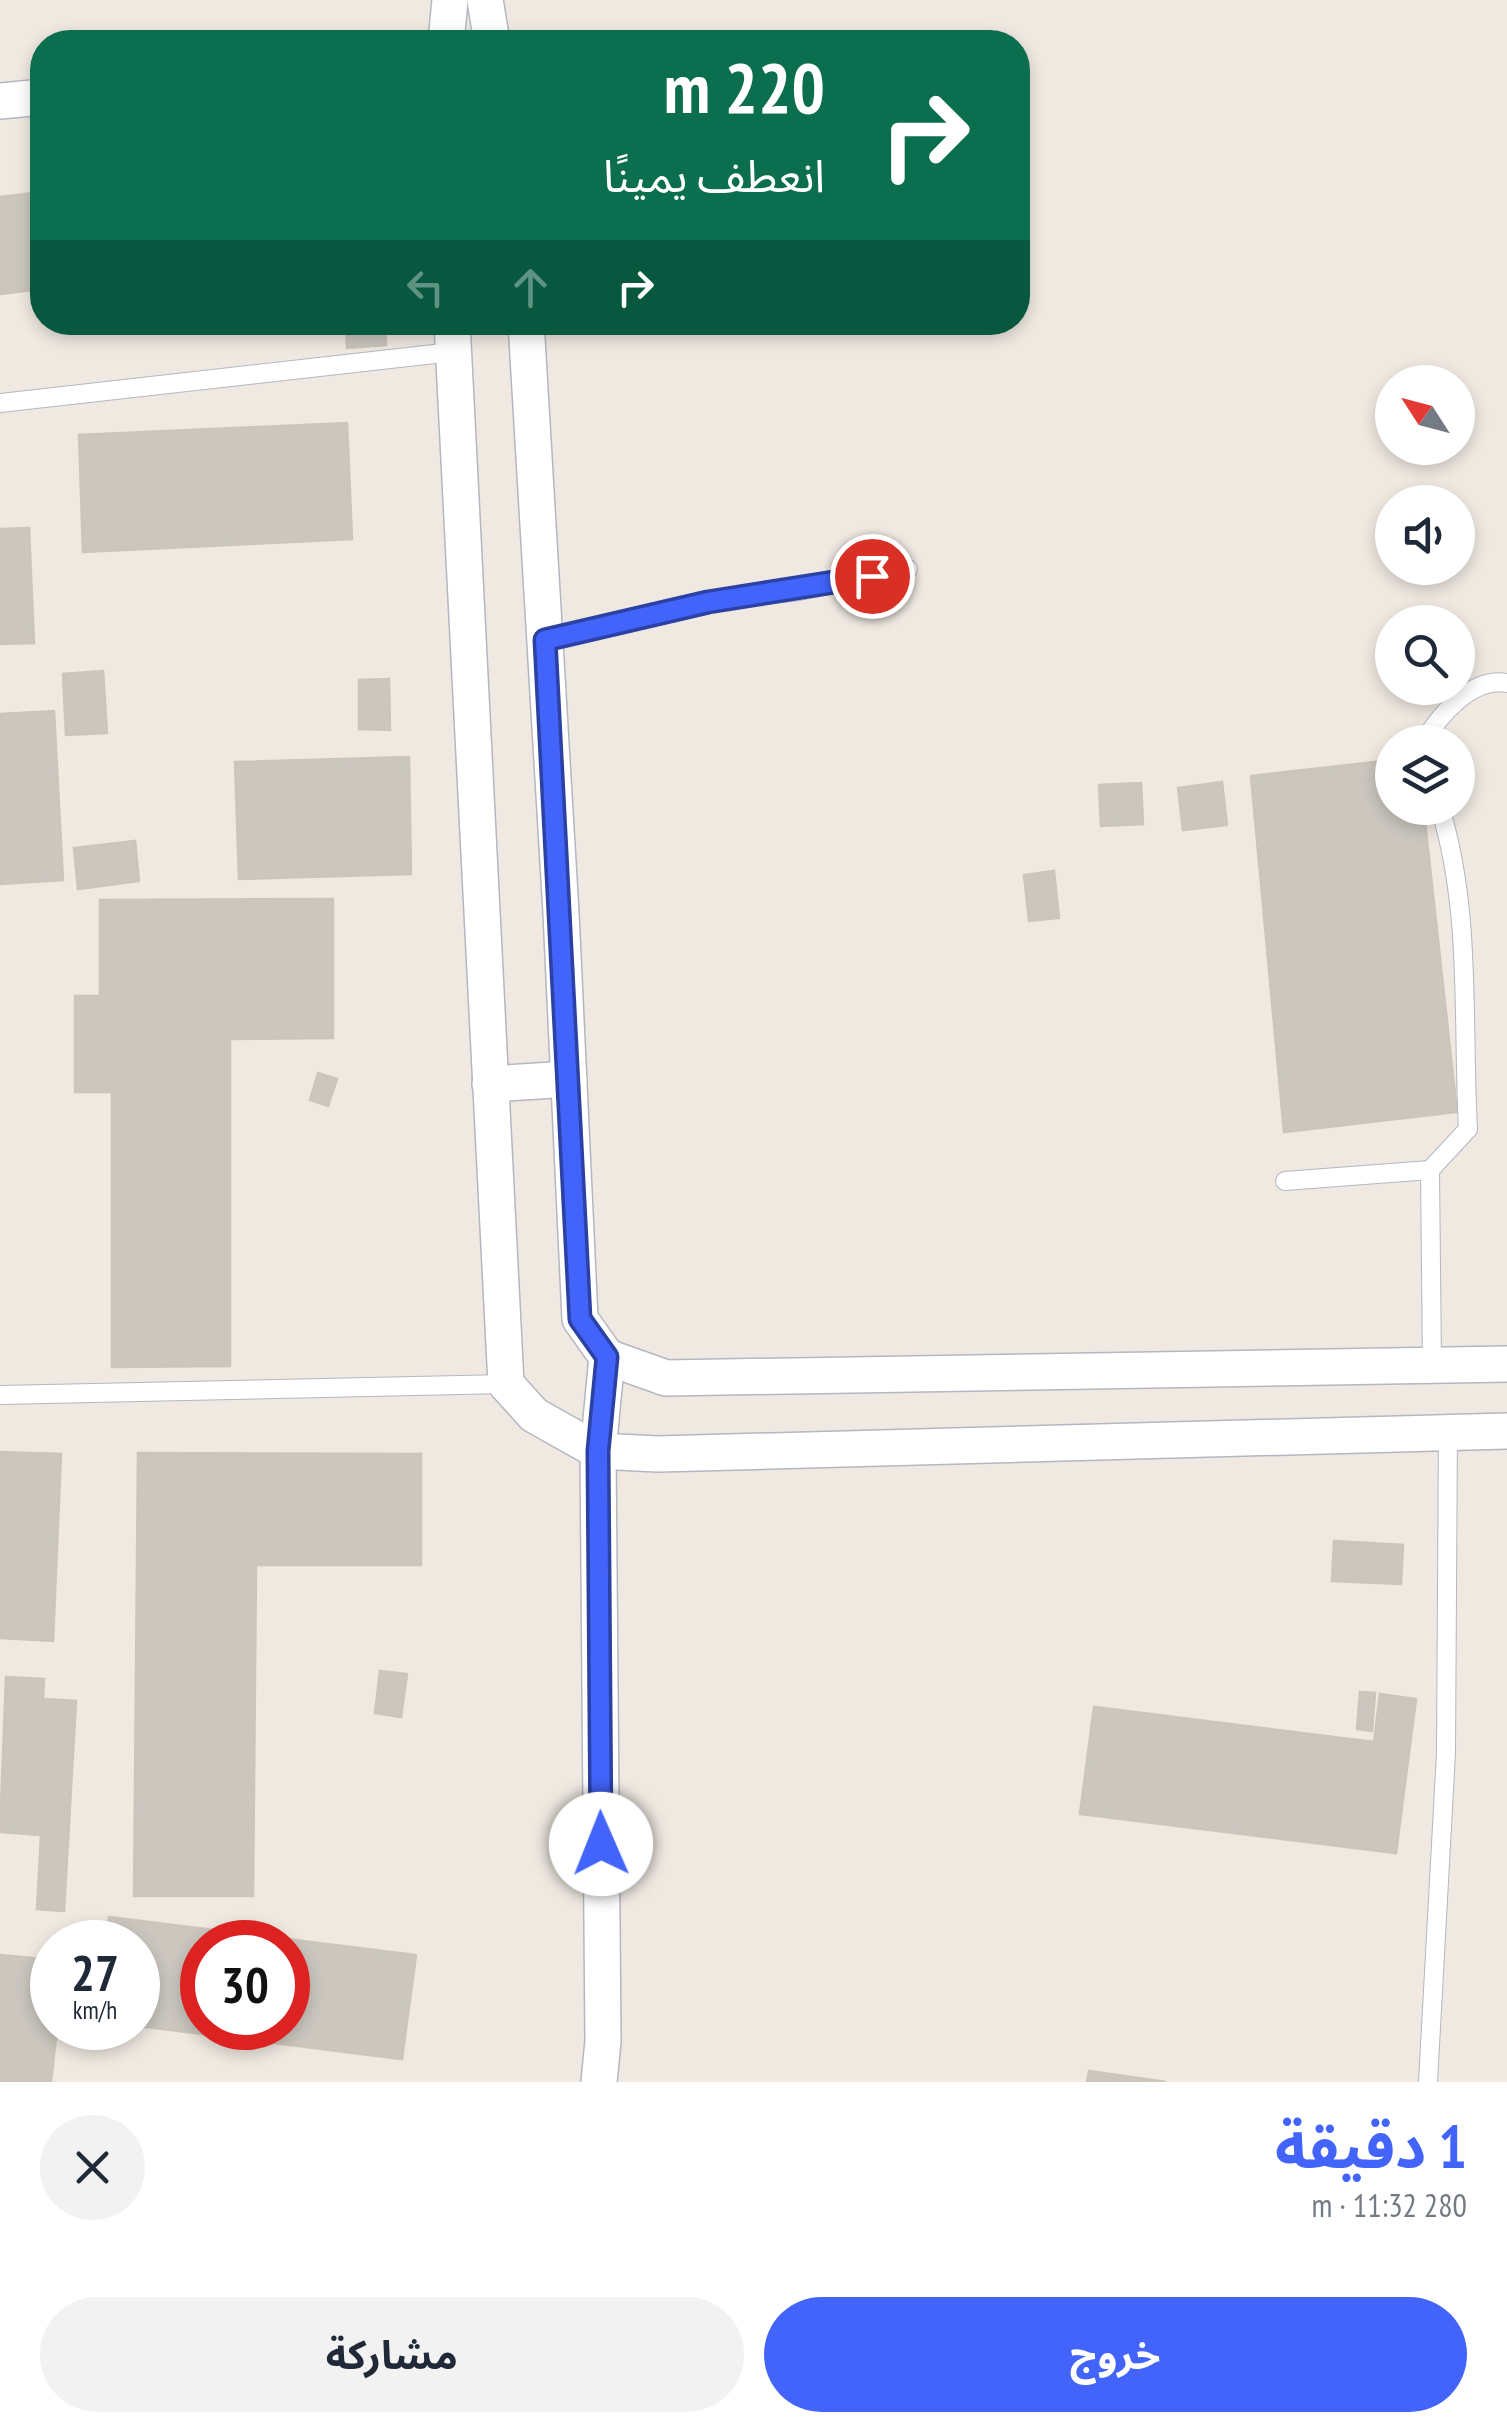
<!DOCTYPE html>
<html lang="ar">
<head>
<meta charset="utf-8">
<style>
  body { margin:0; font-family:"PT Sans Narrow","Noto Sans Arabic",sans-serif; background:#f2f2f3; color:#1f2937; direction:rtl; height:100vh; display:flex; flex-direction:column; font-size:38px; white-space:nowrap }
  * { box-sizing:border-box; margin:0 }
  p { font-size:32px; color:#747a83 }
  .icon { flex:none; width:55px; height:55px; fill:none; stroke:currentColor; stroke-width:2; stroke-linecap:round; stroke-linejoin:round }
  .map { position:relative; height:2082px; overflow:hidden; direction:ltr }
  .side { display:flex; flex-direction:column; background:#fff; flex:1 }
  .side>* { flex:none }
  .hud { position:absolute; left:30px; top:30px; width:1000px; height:305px; border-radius:40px; box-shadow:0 5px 15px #0003; direction:rtl; background:#0b6e4f; color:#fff; overflow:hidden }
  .needle { width:65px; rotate:306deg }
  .buttons { position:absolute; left:1375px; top:365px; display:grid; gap:20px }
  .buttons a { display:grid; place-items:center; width:100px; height:100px; border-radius:50%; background:#fff; box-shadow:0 5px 15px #0003; font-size:50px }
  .speed { position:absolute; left:30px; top:1920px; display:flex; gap:20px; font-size:50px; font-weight:700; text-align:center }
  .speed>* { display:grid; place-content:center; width:130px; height:130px; border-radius:50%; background:#fff; box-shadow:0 5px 15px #0003; line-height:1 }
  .speed small { font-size:25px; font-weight:400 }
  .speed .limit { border:15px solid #d22; background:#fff; color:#111 }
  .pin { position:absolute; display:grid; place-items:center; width:85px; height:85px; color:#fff; margin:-42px; border:5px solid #fff; border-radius:50%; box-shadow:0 2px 10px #0007 }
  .me { position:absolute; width:110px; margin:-55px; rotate:359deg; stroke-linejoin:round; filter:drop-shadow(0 0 8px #0008) }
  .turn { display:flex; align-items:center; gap:35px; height:210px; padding:0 40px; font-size:45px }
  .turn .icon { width:130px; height:130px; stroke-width:2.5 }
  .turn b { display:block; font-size:70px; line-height:85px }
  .lanes { display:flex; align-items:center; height:95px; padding:0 40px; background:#0003; justify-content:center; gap:50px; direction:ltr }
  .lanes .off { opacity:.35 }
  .round { display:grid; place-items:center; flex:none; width:105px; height:105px; border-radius:52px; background:#f2f2f3 }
  .head { display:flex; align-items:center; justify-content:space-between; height:170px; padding:0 40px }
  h1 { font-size:60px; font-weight:700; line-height:75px; color:#4264fb }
  .button { display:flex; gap:20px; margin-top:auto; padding:20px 40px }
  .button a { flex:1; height:115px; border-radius:60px; background:#4264fb; color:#fff; font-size:40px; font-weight:700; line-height:115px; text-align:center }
  .button a+a { background:#f2f2f3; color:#1f2937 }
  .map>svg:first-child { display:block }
  .building { fill:#cbc7bf; stroke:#cbc5ba; stroke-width:2.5; fill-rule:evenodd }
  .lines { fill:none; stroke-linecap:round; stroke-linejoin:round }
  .lane-casing { stroke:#b4b7c1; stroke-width:20 }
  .street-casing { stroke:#b4b7c1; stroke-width:38 }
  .lane { stroke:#fff; stroke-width:18 }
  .street { stroke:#fff; stroke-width:35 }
  .route-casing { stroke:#2b41a3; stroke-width:25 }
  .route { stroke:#4264fb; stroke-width:18 }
</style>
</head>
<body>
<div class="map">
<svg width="1507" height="2082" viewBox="0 0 1507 2082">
  <rect width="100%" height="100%" fill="#efe9e1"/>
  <g class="building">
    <polygon points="42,192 42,289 0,294 0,197"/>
    <polygon points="346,322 385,322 386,345 347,348"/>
    <polygon points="347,423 352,539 83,552 79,435"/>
    <polygon points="29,528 34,643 0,644 0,529"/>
    <polygon points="103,671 107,733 66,735 63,674"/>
    <polygon points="389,679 390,730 359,729 359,680"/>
    <polygon points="54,711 63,880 0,884 0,714"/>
    <polygon points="409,757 411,874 239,879 235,762"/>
    <polygon points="1392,760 1392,808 1414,808 1415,814 1424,813 1457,1112 1284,1132 1251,776"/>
    <polygon points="1222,782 1227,825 1183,830 1178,788"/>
    <polygon points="1141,783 1143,824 1101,826 1099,785"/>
    <polygon points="135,841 139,881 78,889 74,848"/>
    <polygon points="1054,871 1059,918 1029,921 1024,875"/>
    <polygon points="333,899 333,1038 230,1039 230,1366 112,1367 112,1092 75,1092 75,996 100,996 100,900"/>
    <polygon points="318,1073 337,1079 328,1106 310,1100"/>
    <polygon points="0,1452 61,1454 53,1641 0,1638"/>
    <polygon points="138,1453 421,1454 421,1565 256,1565 253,1896 134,1896"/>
    <polygon points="1334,1541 1403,1545 1401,1584 1332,1581"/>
    <polygon points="380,1671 407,1674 401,1717 375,1713"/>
    <polygon points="6,1677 44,1679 43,1699 76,1701 64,1911 37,1909 41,1835 0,1832"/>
    <polygon points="1360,1692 1375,1693 1372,1731 1357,1729"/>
    <polygon points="1380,1694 1416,1699 1396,1853 1080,1814 1094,1707 1374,1742"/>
    <path d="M109,1917L416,1955L402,2059L138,2026V1942H106ZM202,1942H288V2028H202Z"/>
    <polygon points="0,1955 52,1960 52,2028 57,2028 51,2082 0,2082"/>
    <polygon points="1089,2071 1166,2082 1087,2082"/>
  </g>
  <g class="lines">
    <defs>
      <g id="lane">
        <polyline points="0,403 452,352"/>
        <polyline points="545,640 709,602 799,591 908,569"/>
        <path d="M1424,742C1439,715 1472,677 1507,683"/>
        <polyline points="1285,1181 1430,1170"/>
        <path d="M1432,1365L1430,1170L1468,1129C1462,1022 1472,911 1440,808"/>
        <polyline points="0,1395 506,1384"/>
        <polyline points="1428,2082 1446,1753 1448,1429"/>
      </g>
      <g id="street">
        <polyline points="485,0 492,42"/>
        <polyline points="446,42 450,0"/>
        <polyline points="0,101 42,97"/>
        <polyline points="452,322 506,1384 534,1415 598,1451 658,1454 1507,1431"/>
        <polyline points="526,322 561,913 580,1319 607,1357 666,1378 1507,1364"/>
        <polyline points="490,1084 569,1079"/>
        <polyline points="599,2082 603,2041 598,1451 607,1357"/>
      </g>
    </defs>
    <use href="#lane" class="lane-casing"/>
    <use href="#street" class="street-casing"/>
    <use href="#lane" class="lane"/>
    <use href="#street" class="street"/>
  </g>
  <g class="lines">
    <defs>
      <polyline id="route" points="601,1844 598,1451 607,1357 580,1319 545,640 708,602 872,576"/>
    </defs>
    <use href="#route" class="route-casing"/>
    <use href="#route" class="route"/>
  </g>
</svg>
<div class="buttons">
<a><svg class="needle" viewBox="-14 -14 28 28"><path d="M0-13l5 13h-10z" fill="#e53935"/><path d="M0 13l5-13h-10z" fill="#747a83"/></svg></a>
<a><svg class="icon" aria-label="sound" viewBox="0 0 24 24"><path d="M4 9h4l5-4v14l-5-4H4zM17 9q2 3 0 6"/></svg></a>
<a><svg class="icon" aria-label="search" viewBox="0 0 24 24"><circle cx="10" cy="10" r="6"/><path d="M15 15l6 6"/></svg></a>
<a><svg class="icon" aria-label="layers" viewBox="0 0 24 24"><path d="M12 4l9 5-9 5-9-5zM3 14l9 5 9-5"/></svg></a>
</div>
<div class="speed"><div>27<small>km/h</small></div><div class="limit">30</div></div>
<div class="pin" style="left:872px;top:576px;background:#d93025"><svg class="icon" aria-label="arrive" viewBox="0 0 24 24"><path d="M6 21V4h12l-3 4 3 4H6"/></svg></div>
<svg class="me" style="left:601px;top:1844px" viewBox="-20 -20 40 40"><circle r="19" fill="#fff"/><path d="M0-13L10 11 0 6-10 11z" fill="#4264fb"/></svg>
<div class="hud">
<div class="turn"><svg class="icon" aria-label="right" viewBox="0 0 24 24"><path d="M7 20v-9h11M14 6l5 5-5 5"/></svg><div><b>220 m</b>انعطف يمينًا</div></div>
<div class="lanes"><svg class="icon off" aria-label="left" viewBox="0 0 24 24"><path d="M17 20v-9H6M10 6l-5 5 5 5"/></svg><svg class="icon off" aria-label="ahead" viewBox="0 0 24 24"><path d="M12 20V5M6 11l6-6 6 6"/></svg><svg class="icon" aria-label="right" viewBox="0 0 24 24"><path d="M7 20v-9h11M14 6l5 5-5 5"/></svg></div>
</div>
</div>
<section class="side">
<div class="head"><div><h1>1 دقيقة</h1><p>280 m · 11:32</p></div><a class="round"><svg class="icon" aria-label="close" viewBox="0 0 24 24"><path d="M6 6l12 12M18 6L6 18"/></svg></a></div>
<div class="button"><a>خروج</a><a>مشاركة</a></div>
</section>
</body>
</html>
